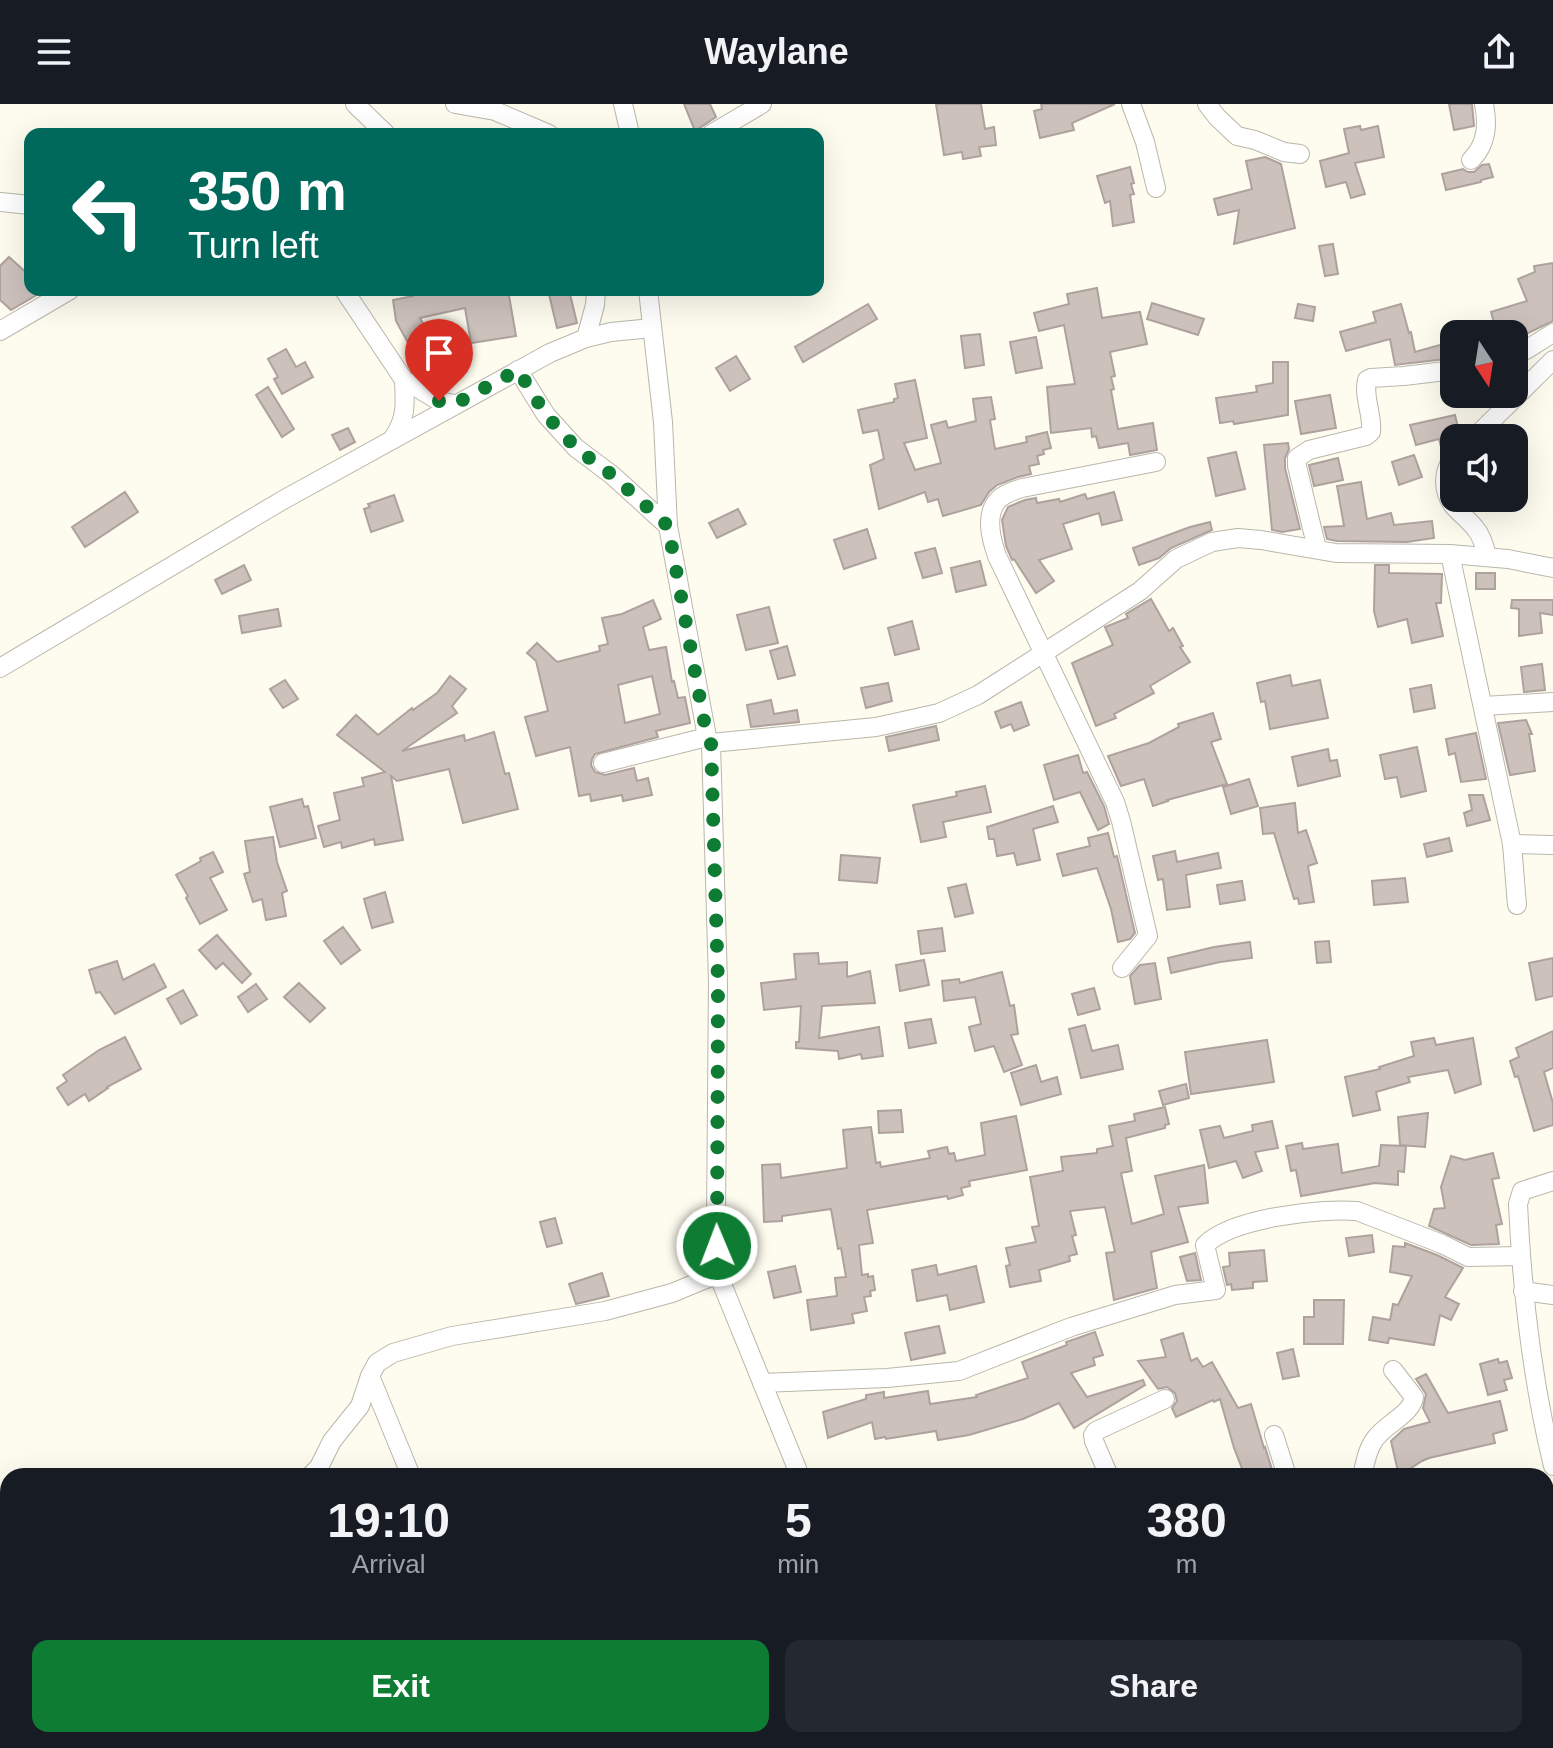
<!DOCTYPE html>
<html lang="en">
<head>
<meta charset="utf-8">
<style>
  body { margin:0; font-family:Helvetica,sans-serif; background:#242831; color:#f1f3f6; height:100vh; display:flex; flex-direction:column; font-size:30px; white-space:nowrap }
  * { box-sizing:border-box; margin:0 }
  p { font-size:26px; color:#9ea1a6 }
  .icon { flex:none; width:44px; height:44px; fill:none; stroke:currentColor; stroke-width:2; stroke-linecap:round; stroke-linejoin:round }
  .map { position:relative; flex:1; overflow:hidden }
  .side { position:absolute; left:0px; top:1364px; width:1554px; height:280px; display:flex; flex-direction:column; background:#171b24; border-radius:24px 24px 0 0; box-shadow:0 8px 32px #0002 }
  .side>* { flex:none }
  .top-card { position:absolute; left:24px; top:24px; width:800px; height:168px; border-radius:16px; box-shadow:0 8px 32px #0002; background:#00695c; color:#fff; overflow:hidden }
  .needle { width:52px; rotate:168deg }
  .tools { position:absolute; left:1440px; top:216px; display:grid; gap:16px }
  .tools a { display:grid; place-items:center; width:88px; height:88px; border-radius:16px; background:#171b24; box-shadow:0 8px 32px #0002; font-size:40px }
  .pin { position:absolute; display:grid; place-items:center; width:68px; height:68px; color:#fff; margin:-82px -34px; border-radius:50% 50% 50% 0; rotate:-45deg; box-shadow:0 0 8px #0007 }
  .pin .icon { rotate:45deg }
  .me { position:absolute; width:88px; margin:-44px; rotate:359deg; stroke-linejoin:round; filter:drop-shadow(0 0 6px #0008) }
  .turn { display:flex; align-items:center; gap:28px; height:168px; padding:0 32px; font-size:36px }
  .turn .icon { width:104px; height:104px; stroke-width:2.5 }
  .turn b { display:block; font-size:56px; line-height:68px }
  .eta { display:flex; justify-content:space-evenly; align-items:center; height:136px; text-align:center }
  .eta b { font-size:48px; font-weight:700; line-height:56px }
  .primary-button { display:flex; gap:16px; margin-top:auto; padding:16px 32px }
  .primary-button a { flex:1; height:92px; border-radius:16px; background:#0e7d33; color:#fff; font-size:32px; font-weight:700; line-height:92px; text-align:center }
  .primary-button a+a { background:#242831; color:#f1f3f6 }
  header { display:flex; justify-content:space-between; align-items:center; height:104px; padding:0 32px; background:#171b24; font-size:36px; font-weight:700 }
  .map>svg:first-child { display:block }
  .building { fill:#cdc1bc; stroke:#afa29e; stroke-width:2; fill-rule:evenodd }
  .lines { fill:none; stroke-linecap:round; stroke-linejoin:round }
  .street-casing { stroke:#b9b7ab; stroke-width:20 }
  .street { stroke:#fff; stroke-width:18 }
  .route { stroke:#0e7d33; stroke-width:14; stroke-dasharray:0 25.2 }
</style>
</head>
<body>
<header><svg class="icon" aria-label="menu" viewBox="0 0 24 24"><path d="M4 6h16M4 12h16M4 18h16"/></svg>Waylane<svg class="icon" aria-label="share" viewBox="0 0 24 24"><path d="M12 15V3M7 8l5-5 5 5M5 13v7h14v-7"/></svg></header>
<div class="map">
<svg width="1553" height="1644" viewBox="0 0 1553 1644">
  <rect width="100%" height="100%" fill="#fefbef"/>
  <g class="building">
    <polygon points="684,0 710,0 716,13 695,27"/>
    <polygon points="936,0 981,0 985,25 994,23 996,41 979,43 981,52 963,55 962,48 944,51"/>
    <polygon points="1041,0 1115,0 1072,19 1074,26 1040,34 1034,7 1042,5"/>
    <polygon points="1449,0 1472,0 1474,22 1454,26"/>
    <polygon points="1360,22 1361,26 1378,22 1384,53 1355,59 1365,90 1351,94 1346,78 1326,83 1320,57 1349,49 1344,25"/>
    <polygon points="1265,53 1281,60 1295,124 1234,140 1239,106 1218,111 1214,95 1252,85 1246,57"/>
    <polygon points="1489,60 1493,73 1481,76 1481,78 1446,86 1442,70 1463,65 1468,68 1474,68 1482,61"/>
    <polygon points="1130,63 1134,79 1131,80 1134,90 1130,91 1134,118 1113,122 1110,97 1105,99 1097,72"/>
    <polygon points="1333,140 1338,170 1325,172 1319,142"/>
    <polygon points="9,153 30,172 30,186 45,186 11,206 0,196 0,162"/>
    <polygon points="1553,159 1553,217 1514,236 1514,230 1497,230 1491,208 1527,197 1518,175 1535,168 1534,162"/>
    <polygon points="1097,184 1102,214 1140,208 1147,240 1110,248 1115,272 1111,273 1114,285 1111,286 1118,325 1153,319 1157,346 1130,351 1128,339 1099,344 1096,332 1092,333 1091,324 1051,329 1047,283 1075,280 1064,221 1039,227 1034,209 1069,200 1067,190"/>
    <polygon points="411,186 508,186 516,232 471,239 465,204 420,214 452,272 435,281 429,277 396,217 393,196 413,192"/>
    <polygon points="548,186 569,186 577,219 557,224"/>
    <polygon points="1152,199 1204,215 1198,231 1147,215"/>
    <polygon points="868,200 877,215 803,258 795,243"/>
    <polygon points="1298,200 1315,203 1313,217 1295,214"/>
    <polygon points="1401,200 1409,229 1411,228 1415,248 1454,237 1454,254 1395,261 1390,235 1346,247 1340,228 1376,218 1373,208"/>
    <polygon points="980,230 984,261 965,264 961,232"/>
    <polygon points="1036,233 1042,264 1016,269 1010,238"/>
    <polygon points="286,245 296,263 305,258 313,273 282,290 274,275 278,273 268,255"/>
    <polygon points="736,252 750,275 730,287 716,264"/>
    <polygon points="1273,258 1288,258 1288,311 1234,320 1233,317 1220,319 1216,294 1257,288 1256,282 1273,279"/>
    <polygon points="915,276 927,334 904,339 915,366 941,359 931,321 946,317 948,324 976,317 973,295 991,293 995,315 990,316 995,345 1027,338 1026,333 1047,328 1051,344 1043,346 1044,350 1037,352 1039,360 1029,362 1031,370 1018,373 997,381 989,388 981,401 943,412 938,395 928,398 925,388 879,405 870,361 884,355 878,326 863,329 858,306 894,298 894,295 898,294 895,280"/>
    <polygon points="268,283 294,325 282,333 256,291"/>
    <polygon points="1330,291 1336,324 1301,330 1295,297"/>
    <polygon points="1455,311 1460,332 1454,334 1454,340 1441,343 1439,335 1416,341 1410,321"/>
    <polygon points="348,324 355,338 340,346 332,331"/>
    <polygon points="1288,339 1289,345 1285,354 1285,364 1300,425 1282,428 1272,426 1264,341"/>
    <polygon points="1236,348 1245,385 1216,392 1208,354"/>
    <polygon points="1414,351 1422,373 1399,381 1392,358"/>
    <polygon points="1338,354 1343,376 1314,382 1309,361"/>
    <polygon points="1361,378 1367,415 1391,409 1394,421 1432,417 1434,434 1407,438 1337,437 1327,435 1324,423 1344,422 1337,382"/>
    <polygon points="125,388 138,408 85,443 72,423"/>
    <polygon points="1114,388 1122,416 1102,421 1099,409 1063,420 1072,445 1039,456 1054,477 1036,489 1014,455 1012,456 1006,442 1002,416 1008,403 1025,396 1036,394 1037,399 1059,395 1060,398 1085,390 1087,395"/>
    <polygon points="394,391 403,417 371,428 364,405 370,403 368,400"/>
    <polygon points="738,405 746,420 717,434 709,419"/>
    <polygon points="1210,418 1212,426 1171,444 1159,454 1139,461 1133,444 1190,423"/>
    <polygon points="867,425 876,454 844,465 834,436"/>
    <polygon points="935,444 942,469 923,474 915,449"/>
    <polygon points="980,457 986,481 956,488 951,464"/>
    <polygon points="244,461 251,476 222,490 215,476"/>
    <polygon points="1375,461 1389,461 1389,469 1442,470 1441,499 1436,499 1443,532 1412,539 1407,515 1378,523 1374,507"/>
    <rect x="1476" y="469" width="19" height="16"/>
    <polygon points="1151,495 1169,527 1173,524 1183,542 1180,543 1190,558 1150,582 1154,589 1114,610 1116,614 1096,622 1072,559 1113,541 1105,523 1128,514 1126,510"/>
    <path d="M653,496L661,515L643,523L649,546L666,543L672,578L674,577L678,594L685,593L690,619L656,627L658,633L595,650L592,655L591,661L595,668L605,671L634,664L637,677L648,674L652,691L623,697L622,691L591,697L590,690L579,692L570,643L536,652L525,613L548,607L536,557L527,549L537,539L557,558L600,547L599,542L608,540L602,514L622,510ZM652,572L660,610L625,619L618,581Z"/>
    <polygon points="1512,496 1553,496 1553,511 1540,509 1542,529 1519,532 1519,505 1511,504"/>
    <polygon points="769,503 778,539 746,546 737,511"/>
    <polygon points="278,505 281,522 242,529 239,512"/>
    <polygon points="912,517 919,545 895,551 888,524"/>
    <polygon points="787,542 795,571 778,575 770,547"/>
    <polygon points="1542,560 1545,586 1524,588 1521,563"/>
    <polygon points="1290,571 1292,582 1320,576 1328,614 1270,625 1265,597 1261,598 1257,579"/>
    <polygon points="450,572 466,585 452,602 457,609 402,647 464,631 465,637 494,628 505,670 509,669 518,705 463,719 449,665 397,677 391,672 403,736 375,741 374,735 342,744 341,738 324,743 318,722 340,716 334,689 364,682 362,674 385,668 337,631 356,611 378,631 412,604 413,606 437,589"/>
    <polygon points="285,576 298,595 283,604 270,585"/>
    <polygon points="888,579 892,597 866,604 861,584"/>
    <polygon points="1431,581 1435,604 1414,608 1410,585"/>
    <polygon points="771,596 774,610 797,606 799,618 751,623 747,601"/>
    <polygon points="1021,598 1029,621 1014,627 1011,620 1001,624 995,608"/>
    <polygon points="1213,609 1221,635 1211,638 1227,680 1167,696 1168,697 1153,702 1144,675 1121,682 1108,652 1149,639 1179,623 1178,620"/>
    <polygon points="1526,616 1532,630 1529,630 1535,667 1510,671 1498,619"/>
    <polygon points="936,622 939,636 889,647 886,633"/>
    <polygon points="1476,629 1486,675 1461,678 1455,649 1449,651 1446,635"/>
    <polygon points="1417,643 1426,687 1401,693 1397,673 1385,675 1380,651"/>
    <polygon points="1328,645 1330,657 1337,656 1340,672 1298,682 1292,653"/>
    <polygon points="1078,651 1083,669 1087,668 1104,702 1109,720 1098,726 1080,688 1054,696 1044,661"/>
    <polygon points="1249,675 1258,702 1231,710 1223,683"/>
    <polygon points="985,682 991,708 943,718 946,733 921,738 913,701 957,692 956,688"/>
    <polygon points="1469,691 1483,691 1490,716 1467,722 1464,709 1472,706"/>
    <polygon points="302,695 304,703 308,702 316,734 280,743 270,703"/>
    <polygon points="1295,699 1298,729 1306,726 1317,759 1308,762 1314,798 1299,800 1298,794 1294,795 1274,729 1263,730 1260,704"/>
    <polygon points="1053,702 1058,718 1033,725 1040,756 1017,761 1014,749 997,752 994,735 989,735 987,723"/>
    <polygon points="1108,729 1114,753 1117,752 1135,829 1130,835 1118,838 1111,805 1097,764 1063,772 1057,750 1090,742 1088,734"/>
    <polygon points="273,733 277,758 287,787 282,789 286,812 266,816 262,795 253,798 244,770 250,768 245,737"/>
    <polygon points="1449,734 1452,747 1427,753 1424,740"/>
    <polygon points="1175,747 1177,758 1218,749 1221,764 1186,771 1190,803 1167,806 1163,775 1158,776 1153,752"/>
    <polygon points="213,748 223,768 210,774 227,806 200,820 186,794 188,792 176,771 201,757 200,754"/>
    <polygon points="841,751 880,754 877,779 839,776"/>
    <polygon points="1405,774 1408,798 1374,801 1372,777"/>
    <polygon points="1242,777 1245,796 1220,800 1217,781"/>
    <polygon points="966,780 973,809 955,813 948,784"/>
    <polygon points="385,788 393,818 372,824 364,795"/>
    <polygon points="343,823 360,846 341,860 324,837"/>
    <polygon points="942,824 945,847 921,850 918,827"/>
    <polygon points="217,831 251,870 242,879 223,859 216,865 199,846"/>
    <polygon points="1329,837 1331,858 1317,859 1315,838"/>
    <polygon points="1250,838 1252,854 1220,858 1171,869 1168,854 1214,843"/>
    <polygon points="818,849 819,860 847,858 847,873 870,867 875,899 822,902 819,934 879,923 883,952 862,955 861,950 839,955 838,947 796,944 796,938 799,938 801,902 764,906 761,879 796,875 794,850"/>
    <polygon points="1553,854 1553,892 1536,896 1529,859"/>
    <polygon points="924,856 929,881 900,887 896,861"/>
    <polygon points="117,857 123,876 154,860 166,883 115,910 100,888 96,889 89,866"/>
    <polygon points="1155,859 1161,895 1135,900 1130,872 1140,861"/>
    <polygon points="1002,868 1010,902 1014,901 1018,930 1011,931 1022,961 1004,968 994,942 975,947 969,923 981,920 975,893 944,897 942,877 959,875 960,879"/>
    <polygon points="299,879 325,904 310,918 284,893"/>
    <polygon points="256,880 267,895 248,908 238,893"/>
    <polygon points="1094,884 1100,905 1078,911 1072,890"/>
    <polygon points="183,886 197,911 181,920 167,895"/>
    <polygon points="931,915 936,939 909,944 905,919"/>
    <polygon points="1085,921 1092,947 1118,941 1123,965 1081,974 1069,925"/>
    <polygon points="1553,927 1553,964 1544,968 1553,999 1553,1021 1534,1027 1518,972 1515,973 1510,957 1519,953 1516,944"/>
    <polygon points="125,933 141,965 107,983 108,984 89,997 85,990 68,1001 57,984 67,977 63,971 99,946"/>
    <polygon points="1434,934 1436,941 1473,934 1481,980 1455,989 1448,966 1408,973 1410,978 1376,988 1380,1006 1353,1012 1345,973 1380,965 1379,963 1414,952 1411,938"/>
    <polygon points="1267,936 1274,978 1191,990 1185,948"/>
    <polygon points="1036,961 1041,978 1057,973 1061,990 1021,1001 1011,969"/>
    <polygon points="1186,980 1189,994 1163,1001 1159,987"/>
    <polygon points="1165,1003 1169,1020 1165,1021 1165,1024 1126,1034 1132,1067 1121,1069 1132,1120 1164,1110 1155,1072 1204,1061 1208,1099 1178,1103 1188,1138 1151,1148 1157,1184 1114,1196 1106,1149 1115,1148 1105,1103 1070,1107 1076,1131 1072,1132 1077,1150 1069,1152 1070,1157 1039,1166 1041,1177 1010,1183 1006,1162 1010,1161 1006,1144 1036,1138 1032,1123 1039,1122 1030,1073 1063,1067 1061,1053 1097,1049 1097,1045 1113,1042 1109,1022 1135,1017 1134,1010"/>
    <polygon points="901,1006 903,1028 879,1029 878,1007"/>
    <polygon points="1428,1009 1425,1043 1400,1041 1398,1013"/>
    <polygon points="1016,1012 1027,1066 969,1077 970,1082 961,1084 963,1091 948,1095 947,1092 867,1106 873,1139 859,1141 862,1171 868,1170 868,1173 873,1172 875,1186 870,1187 871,1192 864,1193 867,1207 852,1210 854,1219 811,1226 807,1196 837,1192 835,1174 846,1173 841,1144 838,1145 831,1105 782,1112 782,1117 764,1118 762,1061 780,1060 781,1074 847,1064 843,1026 871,1023 876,1059 880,1058 881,1063 930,1054 928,1047 947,1043 949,1050 954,1049 956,1057 985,1051 981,1019"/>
    <polygon points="1272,1017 1278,1044 1255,1048 1262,1067 1243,1074 1236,1057 1209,1064 1200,1026 1220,1022 1224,1034 1253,1027 1252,1021"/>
    <polygon points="1302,1039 1303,1045 1338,1040 1342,1069 1379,1062 1381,1041 1406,1042 1404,1068 1398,1067 1398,1081 1375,1079 1301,1092 1296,1066 1291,1067 1286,1042"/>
    <polygon points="1493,1049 1499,1074 1492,1075 1502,1120 1496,1121 1499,1140 1471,1141 1429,1122 1434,1105 1445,1104 1441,1083 1451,1052 1465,1056"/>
    <polygon points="555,1114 562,1139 547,1143 540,1118"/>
    <polygon points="1372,1131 1374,1148 1349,1152 1346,1134"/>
    <polygon points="1405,1139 1437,1151 1463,1164 1445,1193 1459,1200 1451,1216 1440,1211 1434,1241 1389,1234 1388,1239 1369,1236 1373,1213 1390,1216 1393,1200 1398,1201 1412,1172 1390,1168 1393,1142 1405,1143"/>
    <polygon points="1264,1146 1267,1177 1253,1178 1253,1184 1232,1186 1231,1180 1227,1181 1223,1163 1230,1162 1229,1149"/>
    <polygon points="1195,1149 1201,1176 1187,1177 1180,1153"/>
    <polygon points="936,1161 938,1171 976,1162 984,1198 950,1206 947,1191 917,1197 912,1166"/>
    <polygon points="795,1162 801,1188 774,1194 768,1168"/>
    <polygon points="602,1169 609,1192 576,1200 569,1180"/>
    <polygon points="1314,1196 1344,1196 1343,1240 1304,1240 1304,1213 1314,1213"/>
    <polygon points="939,1222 945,1249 911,1256 905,1229"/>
    <polygon points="1095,1228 1103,1251 1093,1254 1095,1261 1071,1269 1087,1293 1143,1276 1145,1281 1074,1324 1059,1299 1023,1315 969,1331 938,1336 936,1327 886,1335 885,1333 875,1335 872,1318 828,1334 823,1308 866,1295 866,1291 884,1288 884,1294 928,1287 930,1300 977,1293 976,1291 1028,1274 1022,1258 1067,1241 1066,1238"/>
    <polygon points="1183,1229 1191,1257 1197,1254 1203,1263 1212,1258 1238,1304 1251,1300 1264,1344 1265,1343 1274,1372 1245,1372 1234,1344 1220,1295 1214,1298 1213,1296 1176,1313 1172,1304 1177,1297 1175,1289 1167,1283 1158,1285 1138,1257 1166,1253 1161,1236"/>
    <polygon points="1293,1245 1299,1272 1283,1275 1277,1249"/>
    <polygon points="1498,1255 1499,1259 1507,1257 1512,1274 1504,1276 1507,1286 1488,1291 1480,1260"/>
    <polygon points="1426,1270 1448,1309 1500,1297 1507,1326 1493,1330 1495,1339 1429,1354 1422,1357 1399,1372 1391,1337 1404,1325 1430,1318 1423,1304 1426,1290 1416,1275"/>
  </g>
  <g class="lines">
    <defs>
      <g id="street">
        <polyline points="355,0 386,30"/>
        <polyline points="455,0 495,7 549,30"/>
        <polyline points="623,0 630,30"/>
        <polyline points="1131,0 1145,38 1156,84"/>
        <polyline points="1207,0 1217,13 1237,32 1255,36 1284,48 1300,50"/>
        <polyline points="711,30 762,0"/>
        <path d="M1471,56C1487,40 1488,21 1484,0"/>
        <polyline points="0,98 30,101"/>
        <polyline points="344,186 404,276 439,297 455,300"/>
        <polyline points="648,186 663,318 668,422 707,633 711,639 718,879 716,1115 718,1170 800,1372"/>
        <polyline points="0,227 70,186"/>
        <polyline points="586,234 595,201 596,186"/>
        <polyline points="1514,250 1526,246 1553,229"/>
        <polyline points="518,266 546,311 576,344 612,371 668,422"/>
        <path d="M393,334C407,314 405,299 404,276"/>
        <polyline points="1474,334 1553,256"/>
        <path d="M1454,353C1443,366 1442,385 1452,400C1459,409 1468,415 1475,424C1482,432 1485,443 1487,453"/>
        <path d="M1317,445L1297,362V354L1309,346L1366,332L1371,328C1373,311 1363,293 1367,276L1371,274L1404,272L1454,266"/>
        <polyline points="1450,450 1512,740 1517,801"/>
        <polyline points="0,564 283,396 550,249 586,234 611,228 652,224"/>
        <polyline points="1483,602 1553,598"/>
        <polyline points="711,639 876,623 939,609 978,591 1140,487 1176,455 1212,438 1238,434 1261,436 1336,449 1450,450 1508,455 1553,464"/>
        <polyline points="603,659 707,633"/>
        <polyline points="1512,740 1553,741"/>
        <path d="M1122,864L1148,832L1121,717L1115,698L997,452C991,435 984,410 999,395C1005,389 1014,387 1022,384L1156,358"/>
        <path d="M1553,1077L1522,1087L1518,1100C1522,1189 1532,1276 1553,1362"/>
        <polyline points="1523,1187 1553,1191"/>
        <polyline points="370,1272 411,1372"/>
        <path d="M762,1279L887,1274L959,1267L1071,1223L1175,1191L1216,1186L1205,1141C1232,1114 1320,1104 1357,1107L1442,1140L1468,1153L1521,1152"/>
        <polyline points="1274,1331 1287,1372"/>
        <polyline points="310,1372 319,1363 332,1337 360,1302 370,1272 377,1259 393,1249 452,1232 605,1207 672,1189 718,1170"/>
        <polyline points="1109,1372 1094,1337 1093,1331 1096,1327 1165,1295"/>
        <path d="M1362,1372C1365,1360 1367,1345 1375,1335C1385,1320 1412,1310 1414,1293L1393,1266"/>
        <polyline points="1546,1514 1553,1513"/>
        <polyline points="236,1636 250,1644"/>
        <polyline points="903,1636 907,1644"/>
        <polyline points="954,1636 958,1644"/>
        <polyline points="1360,1636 1364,1644"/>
        <polyline points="107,1644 120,1636"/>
        <polyline points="498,1644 513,1636"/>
        <polyline points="662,1644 667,1636"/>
        <polyline points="1169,1644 1188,1641 1202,1636"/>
      </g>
    </defs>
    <use href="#street" class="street-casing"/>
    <use href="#street" class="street"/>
  </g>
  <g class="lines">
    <polyline class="route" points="439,297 455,300 518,266 546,311 576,344 612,371 668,422 707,633 711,639 718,879 717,1142"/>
  </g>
</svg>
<div class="tools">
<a><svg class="needle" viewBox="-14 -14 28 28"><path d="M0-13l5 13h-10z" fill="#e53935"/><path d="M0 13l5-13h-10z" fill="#9ea1a6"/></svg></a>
<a><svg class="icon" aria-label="sound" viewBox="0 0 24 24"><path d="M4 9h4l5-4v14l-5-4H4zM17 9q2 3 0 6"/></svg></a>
</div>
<div class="pin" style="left:439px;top:297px;background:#d93025"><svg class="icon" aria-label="arrive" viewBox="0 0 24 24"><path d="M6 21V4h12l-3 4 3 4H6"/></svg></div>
<svg class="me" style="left:717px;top:1142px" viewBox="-20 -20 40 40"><circle r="17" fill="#0e7d33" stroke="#fff" stroke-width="3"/><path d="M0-11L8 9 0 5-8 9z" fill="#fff"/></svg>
<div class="top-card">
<div class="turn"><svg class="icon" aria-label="left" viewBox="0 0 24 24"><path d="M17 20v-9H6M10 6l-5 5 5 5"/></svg><div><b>350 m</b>Turn left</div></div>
</div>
<section class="side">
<div class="eta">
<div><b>19:10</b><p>Arrival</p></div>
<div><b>5</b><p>min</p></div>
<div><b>380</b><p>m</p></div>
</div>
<div class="primary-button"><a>Exit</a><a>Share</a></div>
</section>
</div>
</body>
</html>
